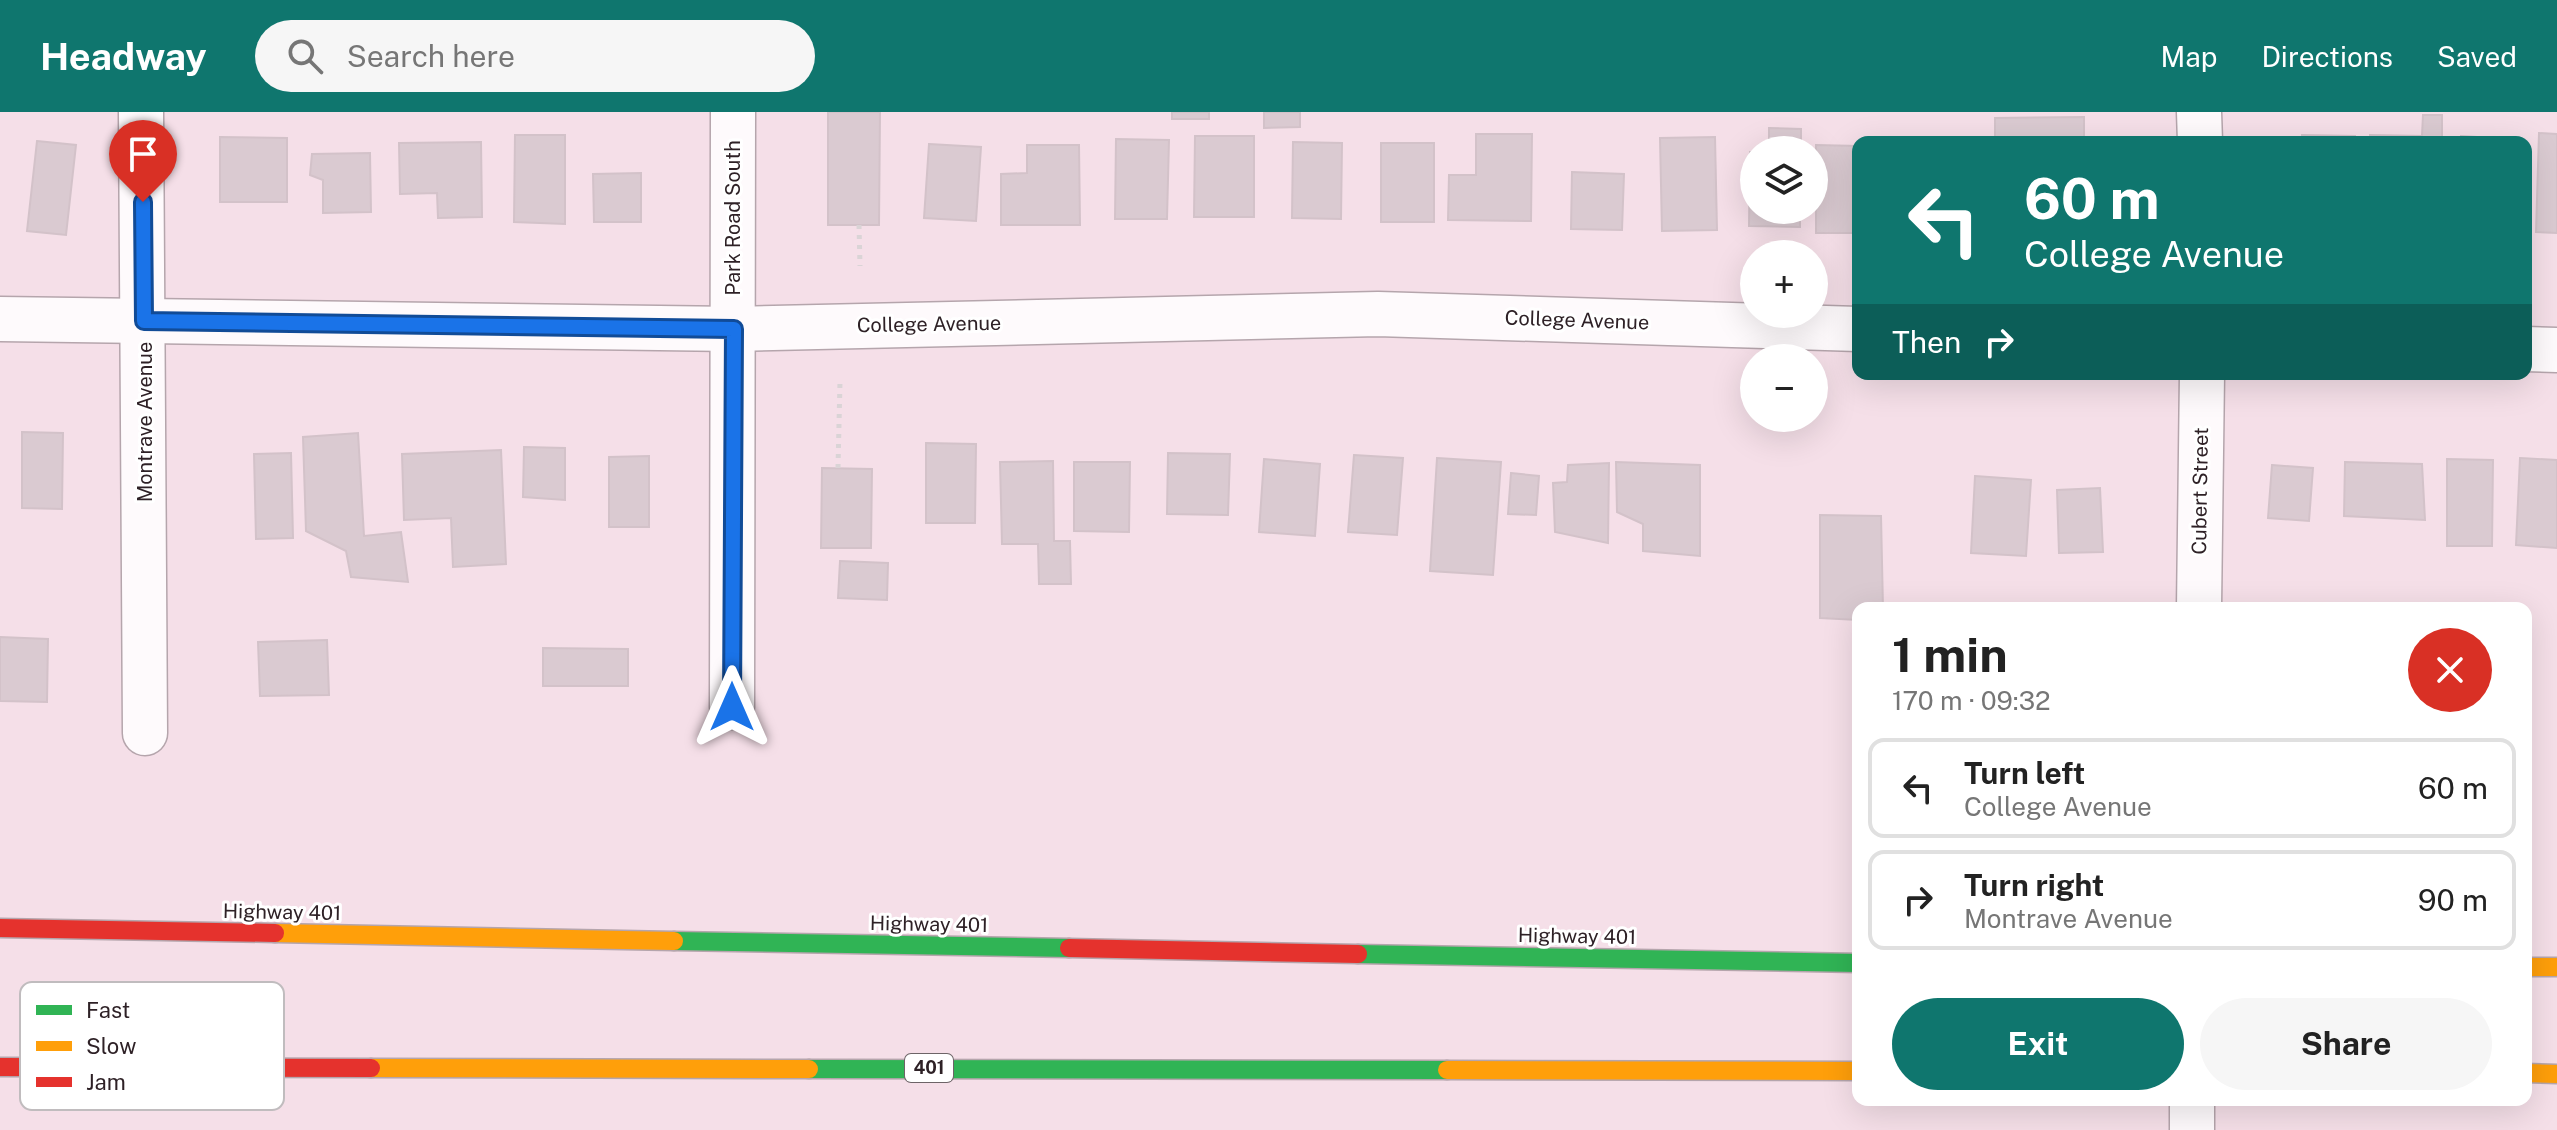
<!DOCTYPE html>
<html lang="en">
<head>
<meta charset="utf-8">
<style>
  body { margin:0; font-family:"Public Sans",sans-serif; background:#f6f6f6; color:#222; height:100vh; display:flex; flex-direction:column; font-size:30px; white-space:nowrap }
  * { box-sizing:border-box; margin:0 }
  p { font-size:26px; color:#767676 }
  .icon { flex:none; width:44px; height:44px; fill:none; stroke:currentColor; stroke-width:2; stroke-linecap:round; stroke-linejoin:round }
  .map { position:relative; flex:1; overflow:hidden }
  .side { position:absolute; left:1852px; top:490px; width:680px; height:504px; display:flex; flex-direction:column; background:#fff; border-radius:16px; box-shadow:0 8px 32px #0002 }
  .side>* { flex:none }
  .top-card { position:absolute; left:1852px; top:24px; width:680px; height:244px; border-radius:16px; box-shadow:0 8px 32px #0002; background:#0f766e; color:#fff; overflow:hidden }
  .fabs { position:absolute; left:1740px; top:24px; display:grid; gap:16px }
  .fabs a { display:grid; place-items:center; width:88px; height:88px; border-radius:50%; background:#fff; box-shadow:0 8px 32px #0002; font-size:40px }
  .pin { position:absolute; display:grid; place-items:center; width:68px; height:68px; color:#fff; margin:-82px -34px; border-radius:50% 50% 50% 0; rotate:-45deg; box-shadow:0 0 8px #0007 }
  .pin .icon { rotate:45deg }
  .me { position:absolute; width:88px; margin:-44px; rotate:0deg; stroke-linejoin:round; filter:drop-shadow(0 0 6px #0008) }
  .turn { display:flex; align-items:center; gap:28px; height:168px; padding:0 40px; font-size:36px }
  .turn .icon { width:104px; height:104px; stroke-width:2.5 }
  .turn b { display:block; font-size:56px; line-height:68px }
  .then { display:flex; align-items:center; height:76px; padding:0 40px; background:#0003; gap:16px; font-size:30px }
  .round { display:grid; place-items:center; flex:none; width:84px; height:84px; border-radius:42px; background:#f6f6f6 }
  .summary { display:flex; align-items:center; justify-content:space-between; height:136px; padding:0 40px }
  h1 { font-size:48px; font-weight:700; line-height:60px }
  .action { display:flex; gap:16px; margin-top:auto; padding:16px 40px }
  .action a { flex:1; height:92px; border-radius:48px; background:#0f766e; color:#fff; font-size:32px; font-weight:700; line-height:92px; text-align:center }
  .action a+a { background:#f6f6f6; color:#222 }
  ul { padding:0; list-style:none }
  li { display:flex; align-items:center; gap:24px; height:100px; margin:0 16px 12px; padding:0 24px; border:4px solid #e0e0e0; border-radius:16px }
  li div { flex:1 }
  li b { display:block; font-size:30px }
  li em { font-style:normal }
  header { display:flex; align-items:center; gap:48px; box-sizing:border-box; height:112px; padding:0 40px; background:#0f766e; color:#fff }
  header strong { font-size:38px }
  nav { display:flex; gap:44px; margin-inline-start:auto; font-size:28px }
  .search { width:560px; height:72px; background:#f6f6f6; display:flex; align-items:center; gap:20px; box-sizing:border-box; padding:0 28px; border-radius:44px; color:#767676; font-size:30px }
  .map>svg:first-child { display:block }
  .building { fill:#dacad1; stroke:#d3c2c9; stroke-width:2 }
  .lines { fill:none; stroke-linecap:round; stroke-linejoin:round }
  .street-casing { stroke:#b5a5ac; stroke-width:47 }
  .fast-casing { stroke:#b5a5ac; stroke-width:21 }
  .slow-casing { stroke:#b5a5ac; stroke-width:21 }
  .jam-casing { stroke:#b5a5ac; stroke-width:21 }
  .path { stroke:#dad4d6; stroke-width:5; stroke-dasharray:4 6; stroke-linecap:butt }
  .street { stroke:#fefafc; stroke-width:44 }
  .fast { stroke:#30b455; stroke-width:18 }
  .slow { stroke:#ff9f0a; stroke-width:18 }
  .jam { stroke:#e5322d; stroke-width:18 }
  .route-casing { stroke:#114b97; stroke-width:20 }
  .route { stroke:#1a73e8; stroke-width:14 }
  .labels { text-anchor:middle; stroke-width:6; stroke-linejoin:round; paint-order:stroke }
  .shield { fill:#fff; stroke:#6d6467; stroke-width:2 }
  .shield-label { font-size:18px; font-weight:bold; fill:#2e2126 }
  .street-label { font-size:20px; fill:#2e2126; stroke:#fff }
  .key { fill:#fff; stroke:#c0bcbe; stroke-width:2 }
  .key-label { font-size:22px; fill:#2e2126 }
</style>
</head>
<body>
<header>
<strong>Headway</strong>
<div class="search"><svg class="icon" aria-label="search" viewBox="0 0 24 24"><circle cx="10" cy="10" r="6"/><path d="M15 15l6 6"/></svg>Search here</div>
<nav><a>Map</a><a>Directions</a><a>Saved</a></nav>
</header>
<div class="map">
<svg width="2557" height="1018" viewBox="0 0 2557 1018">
  <rect width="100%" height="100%" fill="#f5dfe8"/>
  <g class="building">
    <polygon points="828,0 880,0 879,113 828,113"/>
    <rect x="1172" y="0" width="37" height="7"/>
    <polygon points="1264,0 1300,0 1300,15 1264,16"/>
    <polygon points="2423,3 2442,3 2442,30 2370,30 2370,23 2422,24"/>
    <polygon points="2084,5 2084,30 1995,30 1995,6"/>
    <polygon points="1769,16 1801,17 1801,38 1769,38"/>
    <polygon points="2539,21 2557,22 2557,121 2536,120"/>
    <polygon points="1476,22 1532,22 1531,109 1448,108 1449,63 1476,63"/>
    <polygon points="515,23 565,23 565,112 514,110"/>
    <polygon points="2302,23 2355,24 2355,30 2302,30"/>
    <polygon points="1195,24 1254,24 1254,105 1194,105"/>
    <polygon points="2461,24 2509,27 2509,30 2461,30"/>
    <polygon points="220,25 287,26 287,90 220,90"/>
    <polygon points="1715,25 1717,118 1662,119 1660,26"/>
    <polygon points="1116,27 1169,28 1167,107 1115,107"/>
    <polygon points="37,29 76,33 66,123 27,119"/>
    <polygon points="481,30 482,105 438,106 437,81 400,82 399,31"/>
    <polygon points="1293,30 1342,31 1341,107 1292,106"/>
    <rect x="1381" y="31" width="53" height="79"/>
    <polygon points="929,32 981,35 976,109 924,106"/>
    <polygon points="1027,33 1079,33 1080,113 1001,113 1001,62 1027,61"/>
    <polygon points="1816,33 1858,34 1858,121 1816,121"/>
    <polygon points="1750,40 1754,40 1754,98 1800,98 1800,115 1749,114"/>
    <polygon points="370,41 371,100 323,101 323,68 310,63 312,42"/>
    <polygon points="1572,60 1624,62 1622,118 1571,117"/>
    <polygon points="641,61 641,110 594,110 593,62"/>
    <polygon points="22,320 63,321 62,397 22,396"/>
    <polygon points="358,321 364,424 401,420 408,470 351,465 346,439 306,419 303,325"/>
    <polygon points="926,331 976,332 975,411 926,411"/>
    <polygon points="524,335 565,336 565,388 523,385"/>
    <polygon points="501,338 506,452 453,455 451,406 404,408 402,342"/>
    <polygon points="291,341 293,426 256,427 254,342"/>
    <polygon points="1168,341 1230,342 1228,403 1167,402"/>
    <polygon points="1354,343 1403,346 1397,423 1348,420"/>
    <polygon points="649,344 649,415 609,415 609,345"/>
    <polygon points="1437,346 1501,350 1493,463 1430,459"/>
    <polygon points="2520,346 2557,348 2557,436 2516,433"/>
    <polygon points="1264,347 1320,352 1315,424 1259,420"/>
    <polygon points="2447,347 2493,348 2492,434 2447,434"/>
    <polygon points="1053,349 1054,429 1070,429 1071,472 1039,472 1038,432 1002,432 1000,350"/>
    <polygon points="1074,350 1130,350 1129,420 1074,419"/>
    <polygon points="1616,350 1700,353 1700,444 1643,439 1643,412 1617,400"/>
    <polygon points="2345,350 2422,352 2425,408 2344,404"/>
    <polygon points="1609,351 1608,431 1555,420 1553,371 1567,370 1568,353"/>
    <polygon points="2272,353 2313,356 2309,409 2268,406"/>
    <polygon points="822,356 872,357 871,436 821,436"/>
    <polygon points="1511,361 1539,364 1536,403 1508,402"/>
    <polygon points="1975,364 2031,368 2026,444 1971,441"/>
    <polygon points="2100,376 2103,440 2059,441 2057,378"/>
    <polygon points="1820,403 1881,404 1883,496 1858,496 1858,508 1820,506"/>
    <polygon points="840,449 888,451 887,488 838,486"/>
    <polygon points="0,525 48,527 47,590 0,589"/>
    <polygon points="327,528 329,583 260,584 258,530"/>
    <polygon points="543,536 628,537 628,574 543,574"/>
  </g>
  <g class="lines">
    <defs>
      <g id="street">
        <polyline points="141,0 145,621"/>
        <polyline points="2199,0 2200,30"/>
        <polyline points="0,207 734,217 1378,202 1858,217"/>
        <polyline points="2526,237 2557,238"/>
        <polyline points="2199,496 2202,262"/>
        <polyline points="732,595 733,0"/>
        <polyline points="2192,1018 2192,988"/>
      </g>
      <g id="fast">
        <polyline points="674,829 1069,836"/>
        <polyline points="1358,842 1858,851"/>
        <polyline points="809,957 1447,958"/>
      </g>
      <g id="slow">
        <polyline points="275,821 674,829"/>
        <polyline points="2526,855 2557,855"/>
        <polyline points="371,956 809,957"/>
        <polyline points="1447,958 1858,959"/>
        <polyline points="2526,961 2557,962"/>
      </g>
      <g id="jam">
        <polyline points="0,816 275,821"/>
        <polyline points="1069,836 1358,842"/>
        <polyline points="0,955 371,956"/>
      </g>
    </defs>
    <use href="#street" class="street-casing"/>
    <use href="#fast" class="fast-casing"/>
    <use href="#slow" class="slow-casing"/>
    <use href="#jam" class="jam-casing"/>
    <g class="path">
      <polyline points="859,113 860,154"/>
      <polyline points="838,356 840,269"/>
    </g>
    <use href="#street" class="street"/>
    <use href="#fast" class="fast"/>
    <use href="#slow" class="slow"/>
    <use href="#jam" class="jam"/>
  </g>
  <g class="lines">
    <defs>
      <polyline id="route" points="143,90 144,209 734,217 732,595"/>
    </defs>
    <use href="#route" class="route-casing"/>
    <use href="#route" class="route"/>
  </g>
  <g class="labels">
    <rect class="shield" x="905" y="942" width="48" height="28" rx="6"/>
    <g class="shield-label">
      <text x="929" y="962">401</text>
    </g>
    <g class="street-label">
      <text transform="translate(733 106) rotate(-90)" y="7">Park Road South</text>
      <text transform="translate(1577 208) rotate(2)" y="7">College Avenue</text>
      <text transform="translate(929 212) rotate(-1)" y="7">College Avenue</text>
      <text transform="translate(145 310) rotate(-90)" y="7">Montrave Avenue</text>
      <text transform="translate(2200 379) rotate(-89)" y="7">Cubert Street</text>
      <text transform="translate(282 800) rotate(1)" y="7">Highway 401</text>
      <text transform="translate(929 812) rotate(1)" y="7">Highway 401</text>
      <text transform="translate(1577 824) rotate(1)" y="7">Highway 401</text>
    </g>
  </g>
  <rect x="20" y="870" width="264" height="128" rx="12" class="key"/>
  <rect x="36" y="893" width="36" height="10" fill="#30b455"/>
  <rect x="36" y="929" width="36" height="10" fill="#ff9f0a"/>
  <rect x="36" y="965" width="36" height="10" fill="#e5322d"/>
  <g class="key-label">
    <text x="86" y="906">Fast</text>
    <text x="86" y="942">Slow</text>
    <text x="86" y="978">Jam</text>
  </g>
</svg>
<div class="fabs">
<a><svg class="icon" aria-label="layers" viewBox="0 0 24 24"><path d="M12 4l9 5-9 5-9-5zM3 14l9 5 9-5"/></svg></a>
<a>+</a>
<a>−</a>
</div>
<div class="pin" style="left:143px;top:90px;background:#d93025"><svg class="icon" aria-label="arrive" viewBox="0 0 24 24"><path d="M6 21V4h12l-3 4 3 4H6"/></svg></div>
<svg class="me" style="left:732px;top:595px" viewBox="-20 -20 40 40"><path d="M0-17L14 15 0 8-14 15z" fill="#1a73e8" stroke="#fff" stroke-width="4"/></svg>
<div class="top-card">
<div class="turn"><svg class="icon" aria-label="left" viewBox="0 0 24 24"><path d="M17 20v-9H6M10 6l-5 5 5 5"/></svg><div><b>60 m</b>College Avenue</div></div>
<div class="then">Then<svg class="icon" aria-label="right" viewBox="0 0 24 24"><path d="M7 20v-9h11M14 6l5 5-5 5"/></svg></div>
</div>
<section class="side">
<div class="summary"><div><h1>1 min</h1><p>170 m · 09:32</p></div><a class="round" style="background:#d93025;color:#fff"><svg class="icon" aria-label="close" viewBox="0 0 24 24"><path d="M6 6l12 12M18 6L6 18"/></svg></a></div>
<ul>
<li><svg class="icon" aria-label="left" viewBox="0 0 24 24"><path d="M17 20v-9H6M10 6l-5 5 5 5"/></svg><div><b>Turn left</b><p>College Avenue</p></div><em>60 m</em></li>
<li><svg class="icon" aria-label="right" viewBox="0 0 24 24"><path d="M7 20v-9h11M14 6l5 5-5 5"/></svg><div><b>Turn right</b><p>Montrave Avenue</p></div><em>90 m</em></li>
</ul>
<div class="action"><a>Exit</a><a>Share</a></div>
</section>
</div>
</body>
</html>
